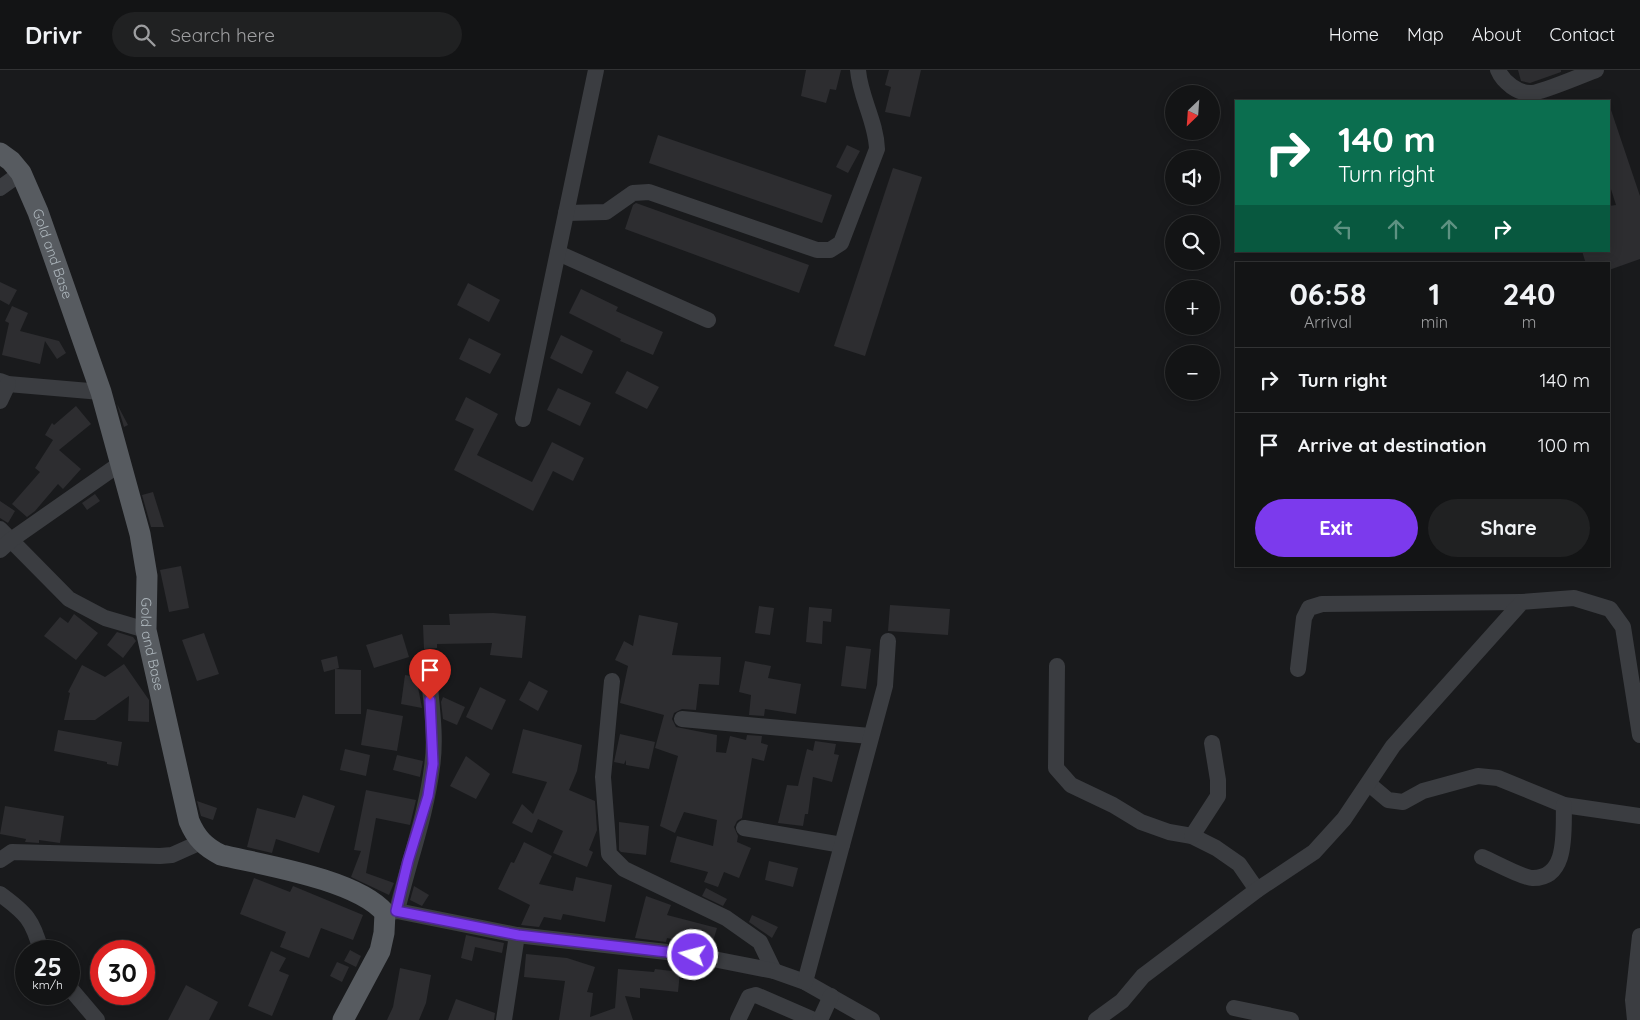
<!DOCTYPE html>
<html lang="en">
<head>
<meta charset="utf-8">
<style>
  body { margin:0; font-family:Quicksand,sans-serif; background:#202122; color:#f1f3f6; height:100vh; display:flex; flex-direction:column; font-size:19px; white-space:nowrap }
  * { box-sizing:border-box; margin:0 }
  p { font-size:16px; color:#9d9ea0 }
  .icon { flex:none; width:28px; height:28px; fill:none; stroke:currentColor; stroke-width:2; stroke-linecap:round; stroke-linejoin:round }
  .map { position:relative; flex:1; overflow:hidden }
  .panel { position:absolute; left:1235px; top:192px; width:375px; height:305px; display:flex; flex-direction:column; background:#131415; border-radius:0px; box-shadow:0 2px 12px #0003,0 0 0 1px #323334 }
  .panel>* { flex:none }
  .hud { position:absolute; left:1235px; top:30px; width:375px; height:152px; border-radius:0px; box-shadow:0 2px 12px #0003,0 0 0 1px #323334; background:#0b6e4f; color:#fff; overflow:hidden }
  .needle { width:32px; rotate:205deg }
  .fabs { position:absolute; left:1165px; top:15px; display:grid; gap:10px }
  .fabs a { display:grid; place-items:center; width:55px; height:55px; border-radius:50%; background:#131415; box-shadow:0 2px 12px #0003,0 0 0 1px #323334; font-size:25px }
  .speed { position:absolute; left:15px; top:870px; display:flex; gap:10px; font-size:25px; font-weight:700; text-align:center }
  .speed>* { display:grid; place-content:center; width:65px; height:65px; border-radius:50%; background:#131415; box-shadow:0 2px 12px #0003,0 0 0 1px #323334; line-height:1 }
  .speed small { font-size:12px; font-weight:400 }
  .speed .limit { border:8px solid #d22; background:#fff; color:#111 }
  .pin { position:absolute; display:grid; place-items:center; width:42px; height:42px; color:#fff; margin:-51px -21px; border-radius:50% 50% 50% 0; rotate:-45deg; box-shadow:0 0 5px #0007 }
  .pin .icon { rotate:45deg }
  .me { position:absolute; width:55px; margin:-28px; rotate:277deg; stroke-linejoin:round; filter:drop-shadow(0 0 4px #0008) }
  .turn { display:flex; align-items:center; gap:18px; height:105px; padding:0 20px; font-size:22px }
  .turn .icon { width:65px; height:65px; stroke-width:2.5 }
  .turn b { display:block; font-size:35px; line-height:42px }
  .lanes { display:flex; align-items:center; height:48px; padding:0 20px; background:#0003; justify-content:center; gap:25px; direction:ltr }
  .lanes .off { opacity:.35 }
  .eta { display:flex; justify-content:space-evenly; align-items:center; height:85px; text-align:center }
  .eta b { font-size:30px; font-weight:800; line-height:35px }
  .button { display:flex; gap:10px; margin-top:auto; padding:10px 20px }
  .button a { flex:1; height:58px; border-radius:30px; background:#7c3aed; color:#fff; font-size:20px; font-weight:800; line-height:58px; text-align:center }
  .button a+a { background:#202122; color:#f1f3f6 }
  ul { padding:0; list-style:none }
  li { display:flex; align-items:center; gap:15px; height:65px; padding:0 20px; border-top:1px solid #323334 }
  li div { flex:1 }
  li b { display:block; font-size:19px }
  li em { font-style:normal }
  header { display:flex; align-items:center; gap:30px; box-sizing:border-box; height:70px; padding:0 25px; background:#131415; border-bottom:1px solid #323334 }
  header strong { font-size:24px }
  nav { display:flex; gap:28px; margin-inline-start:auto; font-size:18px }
  .search { width:350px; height:45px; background:#202122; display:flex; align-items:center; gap:12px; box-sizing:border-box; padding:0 18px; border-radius:28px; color:#9d9ea0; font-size:19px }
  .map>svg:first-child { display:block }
  .building { fill:#2d2d30 }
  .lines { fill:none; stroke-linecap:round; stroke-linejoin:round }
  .minor { stroke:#3b3d41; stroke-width:16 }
  .major { stroke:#575b60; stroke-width:21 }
  .route-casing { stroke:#51269a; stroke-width:12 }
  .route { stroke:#7c3aed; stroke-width:9 }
  .labels { text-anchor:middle; stroke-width:5; stroke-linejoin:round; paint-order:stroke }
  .street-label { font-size:14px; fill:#acb5bb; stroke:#141517 }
</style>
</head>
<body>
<header>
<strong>Drivr</strong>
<div class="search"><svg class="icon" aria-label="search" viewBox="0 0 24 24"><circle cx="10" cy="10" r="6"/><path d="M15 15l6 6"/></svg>Search here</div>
<nav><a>Home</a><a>Map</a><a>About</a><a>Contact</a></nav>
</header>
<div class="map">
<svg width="1640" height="950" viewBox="0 0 1640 950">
  <rect width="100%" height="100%" fill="#191a1c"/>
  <g class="building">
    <polygon points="806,0 841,0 836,20 830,19 826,33 801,26"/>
    <polygon points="889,0 921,0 910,47 885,42 891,17 885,15"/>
    <polygon points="1518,0 1561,0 1561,2 1530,13 1521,11"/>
    <polygon points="1611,40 1640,126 1640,189 1609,200 1609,194 1586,194 1582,181 1609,181 1609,136 1616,135 1609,113 1609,41"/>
    <polygon points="658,65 832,125 822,153 649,93"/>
    <polygon points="847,75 860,81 848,103 836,97"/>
    <polygon points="893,98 922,107 865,286 834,276"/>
    <polygon points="636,133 809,195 799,223 625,159 633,135"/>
    <polygon points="0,212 17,220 9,235 0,230"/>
    <polygon points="468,213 500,230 489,252 457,235"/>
    <polygon points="581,219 618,237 616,241 663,262 653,285 620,271 621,269 569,243"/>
    <polygon points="12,236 28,243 20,261 59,271 66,283 57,289 45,271 40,294 2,285 9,253 5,251"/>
    <polygon points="561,265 593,281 582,304 550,288"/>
    <polygon points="469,268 501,284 490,304 459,289"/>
    <polygon points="627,301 659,317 647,339 615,323"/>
    <polygon points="558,318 591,333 580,356 547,340"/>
    <polygon points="466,327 498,344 477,385 532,412 552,372 584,388 573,411 553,401 533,441 454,400 474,359 455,350"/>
    <polygon points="117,334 128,355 124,357"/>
    <polygon points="76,336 91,354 59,380 81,399 63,419 58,414 35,441 27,447 12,434 40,402 35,398 53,370 45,365 52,353 54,355"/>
    <polygon points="153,422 164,457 151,457 142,425"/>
    <polygon points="95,424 100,431 87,440 82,433"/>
    <polygon points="0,431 15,441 8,453 0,448"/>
    <polygon points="181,496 189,538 169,542 160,500"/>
    <polygon points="890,535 950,539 948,565 888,561"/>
    <polygon points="759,536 774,538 770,565 755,563"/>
    <polygon points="809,537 832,539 831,552 823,551 822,574 806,572"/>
    <polygon points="493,543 526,546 522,588 490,585 492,573 437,574 437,578 424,579 423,555 450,555 449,544"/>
    <polygon points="74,544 98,563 76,590 44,566 60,547 68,553"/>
    <polygon points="639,545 678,553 672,585 721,587 719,615 699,614 696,640 682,639 674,643 672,649 676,657 717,665 716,682 726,683 730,666 746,670 747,665 762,666 761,673 768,675 764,691 752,688 742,748 737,751 734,757 738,766 737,772 751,778 739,808 724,802 718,817 704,812 708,802 670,792 677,766 713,776 717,750 684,742 675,763 660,756 678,686 655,678 664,645 620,633 628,596 615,590 624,571 633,576"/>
    <polygon points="117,562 133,567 136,571 123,588 107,575"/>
    <polygon points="204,563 219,604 197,611 182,570"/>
    <polygon points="402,564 409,587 374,598 366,575"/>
    <polygon points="846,576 871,579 866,619 841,616"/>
    <polygon points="337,586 339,598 324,602 321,590"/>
    <polygon points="745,591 771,596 768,608 801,614 796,644 765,639 764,646 749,645 751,625 739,622"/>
    <polygon points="124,594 149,630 149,652 128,651 129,626 95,650 64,650 70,623 68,622 82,595 105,607"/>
    <polygon points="335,599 361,600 361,644 335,644"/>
    <polygon points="405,605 416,607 422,638 401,634"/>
    <polygon points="529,611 548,621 538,641 519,630"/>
    <polygon points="480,617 506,630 492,660 466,647"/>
    <polygon points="443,627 465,637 457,655 443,649 441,632"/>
    <polygon points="367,639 403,646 397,681 361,675"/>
    <polygon points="523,659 582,675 577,701 569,720 595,731 597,760 589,780 593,782 587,797 553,783 563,761 538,749 532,763 512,753 522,734 533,744 547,712 512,703"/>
    <polygon points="58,660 122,672 118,696 107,694 107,692 54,681"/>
    <polygon points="620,664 655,672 649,699 626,695 626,690 624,694 614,692"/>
    <polygon points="815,671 836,674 834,684 839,685 832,712 813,707 808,744 805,744 803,756 778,753 787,715 798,716 807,679 813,681"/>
    <polygon points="345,679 370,685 366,706 340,700"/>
    <polygon points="397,685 423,691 420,707 393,700"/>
    <polygon points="466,686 490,704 476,729 450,716"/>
    <polygon points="366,720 416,730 410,755 376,748 366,803 394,813 389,825 351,807 361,781 354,780"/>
    <polygon points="303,725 335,736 319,783 276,769 272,783 247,777 257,738 295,748"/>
    <polygon points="197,731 217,738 213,750 201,746"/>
    <polygon points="5,736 64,746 60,773 39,770 39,773 25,772 26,769 0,764"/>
    <polygon points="619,752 649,756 646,785 621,782 619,780"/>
    <polygon points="524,772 552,786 539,814 573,821 576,807 612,815 605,852 563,844 561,850 544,847 539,857 521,855 530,835 498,819 511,792 514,793"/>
    <polygon points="769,791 798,798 793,817 765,810"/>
    <polygon points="254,808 290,822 293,816 363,845 353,870 321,858 309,888 280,877 286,862 240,844"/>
    <polygon points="414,816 429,825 422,836 410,830"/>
    <polygon points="706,818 727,829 723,836 702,826"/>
    <polygon points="646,826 671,835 667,845 717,858 711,878 667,868 666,872 635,868"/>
    <polygon points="752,845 778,857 772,868 749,852"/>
    <polygon points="466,865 504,873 502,883 475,877 472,891 461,888"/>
    <polygon points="350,880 361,886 356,897 344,891"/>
    <polygon points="271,881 286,888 279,901 289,905 272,946 248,936"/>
    <polygon points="526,884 567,888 595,897 587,922 593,923 590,947 615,938 618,899 654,902 655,899 680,902 678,922 640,918 640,928 625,926 633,950 559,950 565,911 524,907"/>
    <polygon points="337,892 349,897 342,912 330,906"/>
    <polygon points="400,898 431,905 426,933 419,950 387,950 393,937"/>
    <polygon points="186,915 218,932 209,950 168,950"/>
    <polygon points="456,929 495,943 494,950 448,950"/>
  </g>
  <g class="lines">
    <g class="minor">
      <path d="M1498,0C1503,12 1518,24 1532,23C1543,22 1583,5 1596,0"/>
      <polyline points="0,118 21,103"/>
      <path d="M566,143L606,142L633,123L649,122L817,180H830L841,173L877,79C876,51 860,27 858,0"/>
      <polyline points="558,183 708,250"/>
      <polyline points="0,311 8,314 101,322"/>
      <polyline points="0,331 8,314"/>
      <polyline points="523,349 596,0"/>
      <polyline points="0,459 69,529 105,548 146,560"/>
      <polyline points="0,480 11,470 121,393"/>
      <polyline points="1057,596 1056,698 1071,715 1113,735 1141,752 1169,762 1192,766 1216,778 1239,794 1257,820"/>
      <polyline points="1298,599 1304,548 1309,538 1322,534 1522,532"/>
      <polyline points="612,611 603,707 609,784 624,799 726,848 760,872 774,901"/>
      <polyline points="682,649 870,666"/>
      <polyline points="1369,714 1388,730 1403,732 1423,721 1478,706 1498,708 1564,735 1640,746"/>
      <polyline points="744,758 842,775"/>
      <polyline points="1192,766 1218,726 1218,710 1212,673"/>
      <path d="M1482,787C1492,791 1523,808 1532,808C1569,809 1563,760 1564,735"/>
      <polyline points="0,790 12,782 160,786 172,785 201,772"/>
      <path d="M0,824C26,843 33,850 41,881"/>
      <path d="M397,841C408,793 426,746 432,697C437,664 430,627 428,594"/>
      <polyline points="385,843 397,841 517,865 693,885 774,901 805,912 872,950"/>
      <polyline points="805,912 885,616 888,571"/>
      <polyline points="69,917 97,950"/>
      <polyline points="1234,938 1291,950"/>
      <polyline points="504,950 517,865"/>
      <polyline points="738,950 749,927 756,925 814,950"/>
      <polyline points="820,950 831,926"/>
      <polyline points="1096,950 1122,931 1143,906 1257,820 1314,782 1344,749 1393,676 1522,532 1574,528 1610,539 1623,557 1640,665"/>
      <polyline points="1635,950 1633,930 1640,866"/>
    </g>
    <path class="major" id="s1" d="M0,83L11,91L21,103L38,142L101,322L140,464L147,506L146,560L189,751C196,768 205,777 221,785C264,795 358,810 385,843L384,863L380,881L343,950"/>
  </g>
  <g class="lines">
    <defs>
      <polyline id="route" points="430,630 433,694 428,726 408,791 396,841 518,865 693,885"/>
    </defs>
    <use href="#route" class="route-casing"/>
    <use href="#route" class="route"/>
  </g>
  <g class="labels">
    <g class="street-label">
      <text dy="5" stroke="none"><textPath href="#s1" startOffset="116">Gold and Base</textPath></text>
      <text dy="5" stroke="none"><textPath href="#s1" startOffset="521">Gold and Base</textPath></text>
    </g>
  </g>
</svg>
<div class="fabs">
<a><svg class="needle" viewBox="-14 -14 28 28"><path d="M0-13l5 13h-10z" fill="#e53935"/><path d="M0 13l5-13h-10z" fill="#9d9ea0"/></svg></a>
<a><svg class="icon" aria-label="sound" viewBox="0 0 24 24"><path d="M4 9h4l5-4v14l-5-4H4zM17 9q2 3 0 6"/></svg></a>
<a><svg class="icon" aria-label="search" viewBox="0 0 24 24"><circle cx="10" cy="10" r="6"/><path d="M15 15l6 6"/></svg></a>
<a>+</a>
<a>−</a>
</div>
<div class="speed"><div>25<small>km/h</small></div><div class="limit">30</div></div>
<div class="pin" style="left:430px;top:630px;background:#d93025"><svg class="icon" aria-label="arrive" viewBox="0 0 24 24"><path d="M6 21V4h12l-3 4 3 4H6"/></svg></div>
<svg class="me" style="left:693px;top:885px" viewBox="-20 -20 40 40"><circle r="17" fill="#7c3aed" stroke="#fff" stroke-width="3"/><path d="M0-11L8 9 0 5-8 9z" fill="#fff"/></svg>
<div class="hud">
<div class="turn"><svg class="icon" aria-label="right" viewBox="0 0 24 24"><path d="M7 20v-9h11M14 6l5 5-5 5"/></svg><div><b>140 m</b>Turn right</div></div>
<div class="lanes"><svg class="icon off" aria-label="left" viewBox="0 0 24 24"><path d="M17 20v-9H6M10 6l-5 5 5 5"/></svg><svg class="icon off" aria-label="ahead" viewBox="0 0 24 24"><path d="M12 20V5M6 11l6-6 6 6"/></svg><svg class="icon off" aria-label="ahead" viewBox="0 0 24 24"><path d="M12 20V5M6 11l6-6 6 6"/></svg><svg class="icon" aria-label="right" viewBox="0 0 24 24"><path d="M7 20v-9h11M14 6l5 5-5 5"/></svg></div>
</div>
<section class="panel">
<div class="eta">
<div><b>06:58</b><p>Arrival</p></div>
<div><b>1</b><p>min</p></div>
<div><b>240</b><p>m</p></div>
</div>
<ul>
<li><svg class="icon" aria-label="right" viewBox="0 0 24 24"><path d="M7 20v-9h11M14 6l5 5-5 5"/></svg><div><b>Turn right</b></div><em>140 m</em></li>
<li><svg class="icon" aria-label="arrive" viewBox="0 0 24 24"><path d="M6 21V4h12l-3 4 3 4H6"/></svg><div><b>Arrive at destination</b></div><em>100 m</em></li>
</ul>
<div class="button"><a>Exit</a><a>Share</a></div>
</section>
</div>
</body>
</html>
